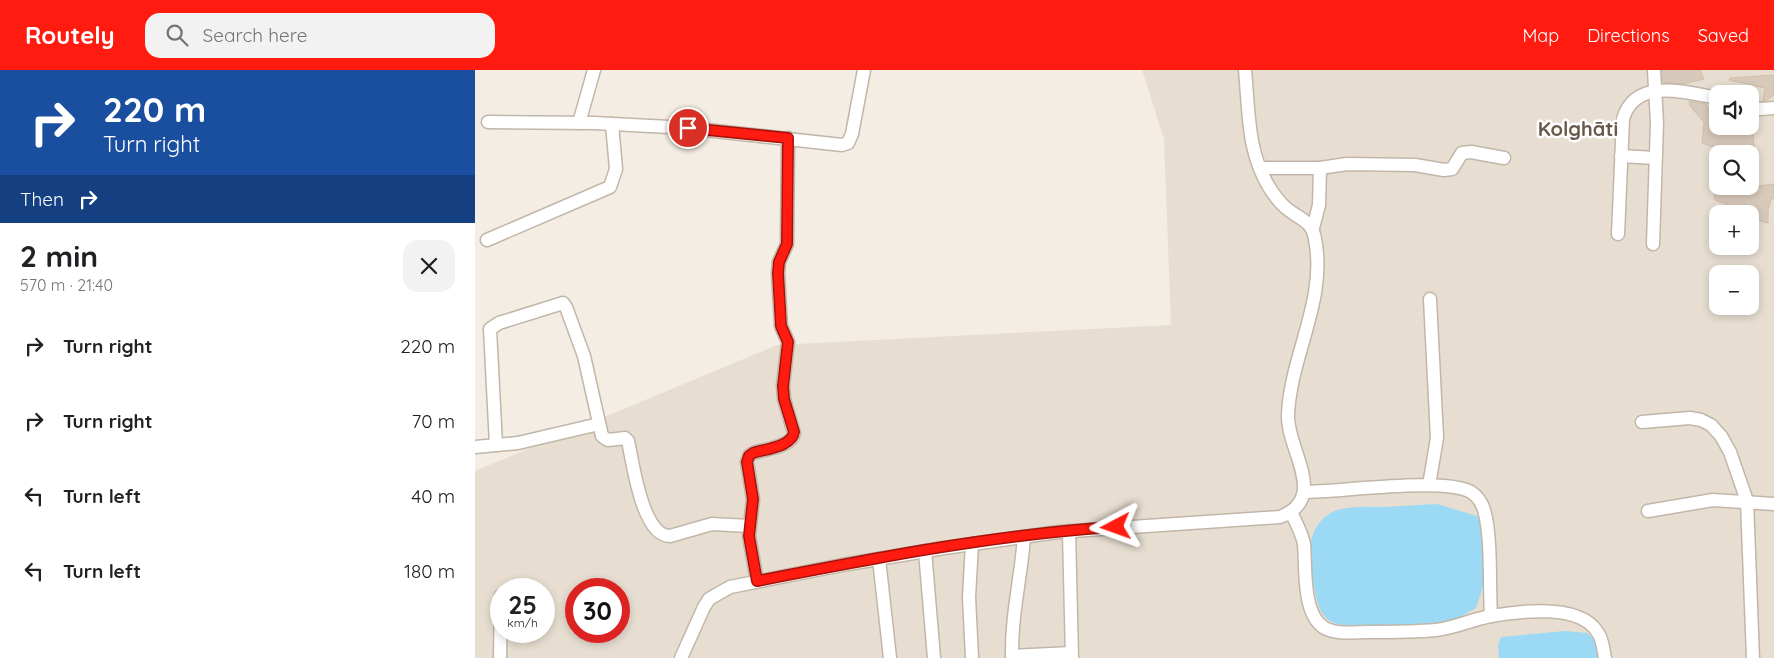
<!DOCTYPE html>
<html lang="en">
<head>
<meta charset="utf-8">
<style>
  body { margin:0; font-family:Quicksand,sans-serif; background:#f2f2f2; color:#202124; height:100vh; display:flex; flex-direction:column; font-size:19px; white-space:nowrap }
  * { box-sizing:border-box; margin:0 }
  p { font-size:16px; color:#757577 }
  .icon { flex:none; width:28px; height:28px; fill:none; stroke:currentColor; stroke-width:2; stroke-linecap:round; stroke-linejoin:round }
  .map { position:relative; flex:1; overflow:hidden }
  .details { display:flex; flex-direction:column; background:#fff; width:475px }
  .details>* { flex:none }
  .top-card { background:#1a4fa0; color:#fff; overflow:hidden }
  .buttons { position:absolute; left:1234px; top:15px; display:grid; gap:10px }
  .buttons a { display:grid; place-items:center; width:50px; height:50px; border-radius:10px; background:#fff; box-shadow:0 2px 8px #0003; font-size:25px }
  .speed { position:absolute; left:15px; top:508px; display:flex; gap:10px; font-size:25px; font-weight:700; text-align:center }
  .speed>* { display:grid; place-content:center; width:65px; height:65px; border-radius:50%; background:#fff; box-shadow:0 2px 8px #0003; line-height:1 }
  .speed small { font-size:12px; font-weight:400 }
  .speed .limit { border:8px solid #d22; background:#fff; color:#111 }
  .pin { position:absolute; display:grid; place-items:center; width:42px; height:42px; color:#fff; margin:-21px; border:2px solid #fff; border-radius:50%; box-shadow:0 1px 5px #0007 }
  .me { position:absolute; width:55px; margin:-28px; rotate:266deg; stroke-linejoin:round; filter:drop-shadow(0 0 4px #0008) }
  .turn { display:flex; align-items:center; gap:18px; height:105px; padding:0 20px; font-size:22px }
  .turn .icon { width:65px; height:65px; stroke-width:2.5 }
  .turn b { display:block; font-size:35px; line-height:42px }
  .then { display:flex; align-items:center; height:48px; padding:0 20px; background:#0003; gap:10px; font-size:19px }
  .round { display:grid; place-items:center; flex:none; width:52px; height:52px; border-radius:15px; background:#f2f2f2 }
  .head { display:flex; align-items:center; justify-content:space-between; height:85px; padding:0 20px }
  h1 { font-size:30px; font-weight:700; line-height:38px }
  ul { padding:0; list-style:none }
  li { display:flex; align-items:center; gap:15px; height:75px; padding:0 20px }
  li div { flex:1 }
  li b { display:block; font-size:19px }
  li em { font-style:normal }
  header { display:flex; align-items:center; gap:30px; box-sizing:border-box; height:70px; padding:0 25px; background:#ff1b0f; color:#fff }
  header strong { font-size:24px }
  nav { display:flex; gap:28px; margin-inline-start:auto; font-size:18px }
  .search { width:350px; height:45px; background:#f2f2f2; display:flex; align-items:center; gap:12px; box-sizing:border-box; padding:0 18px; border-radius:15px; color:#757577; font-size:19px }
  main { display:flex; flex:1; min-height:0 }
  .map>svg:first-child { display:block }
  .residential { fill:#e7ded1; fill-rule:evenodd }
  .water { fill:#9bd9f4 }
  .building { fill:#d8cabb; stroke:#d0beab }
  .lines { fill:none; stroke-linecap:round; stroke-linejoin:round }
  .minor-casing { stroke:#c2b6a9; stroke-width:15 }
  .minor { stroke:#fff; stroke-width:12 }
  .route-casing { stroke:#a6120a; stroke-width:12 }
  .route { stroke:#ff1b0f; stroke-width:9 }
  .labels { text-anchor:middle; stroke-width:5; stroke-linejoin:round; paint-order:stroke }
  .district-label { font-size:20px; font-weight:bold; fill:#69594a; stroke:#fff }
</style>
</head>
<body>
<header>
<strong>Routely</strong>
<div class="search"><svg class="icon" aria-label="search" viewBox="0 0 24 24"><circle cx="10" cy="10" r="6"/><path d="M15 15l6 6"/></svg>Search here</div>
<nav><a>Map</a><a>Directions</a><a>Saved</a></nav>
</header>
<main>
<section class="details">
<div class="top-card">
<div class="turn"><svg class="icon" aria-label="right" viewBox="0 0 24 24"><path d="M7 20v-9h11M14 6l5 5-5 5"/></svg><div><b>220 m</b>Turn right</div></div>
<div class="then">Then<svg class="icon" aria-label="right" viewBox="0 0 24 24"><path d="M7 20v-9h11M14 6l5 5-5 5"/></svg></div>
</div>
<div class="head"><div><h1>2 min</h1><p>570 m · 21:40</p></div><a class="round"><svg class="icon" aria-label="close" viewBox="0 0 24 24"><path d="M6 6l12 12M18 6L6 18"/></svg></a></div>
<ul>
<li><svg class="icon" aria-label="right" viewBox="0 0 24 24"><path d="M7 20v-9h11M14 6l5 5-5 5"/></svg><div><b>Turn right</b></div><em>220 m</em></li>
<li><svg class="icon" aria-label="right" viewBox="0 0 24 24"><path d="M7 20v-9h11M14 6l5 5-5 5"/></svg><div><b>Turn right</b></div><em>70 m</em></li>
<li><svg class="icon" aria-label="left" viewBox="0 0 24 24"><path d="M17 20v-9H6M10 6l-5 5 5 5"/></svg><div><b>Turn left</b></div><em>40 m</em></li>
<li><svg class="icon" aria-label="left" viewBox="0 0 24 24"><path d="M17 20v-9H6M10 6l-5 5 5 5"/></svg><div><b>Turn left</b></div><em>180 m</em></li>
</ul>
</section>
<div class="map">
<svg width="1299" height="588" viewBox="0 0 1299 588">
  <rect width="100%" height="100%" fill="#f3ede4"/>
  <path class="residential" d="M667,0H1299V588H0V401L302,275L696,255L689,69ZM1242,24H1275V56H1242ZM1242,84H1275V116H1242ZM1242,144H1275V176H1242ZM1242,204H1275V236H1242ZM26,519H69V561H26ZM101,519H144V561H101Z"/>
  <g class="water">
    <path d="M962,434L1002,446L1007,455L1009,513L1001,538C990,544 980,551 967,554C949,557 868,561 855,551C845,545 842,532 840,521C833,494 828,455 860,441C875,435 893,437 909,437C927,436 944,435 962,434Z"/>
    <polygon points="1090,561 1112,563 1120,571 1124,588 1024,588 1023,575 1026,567"/>
  </g>
  <g class="building">
    <polygon points="1187,0 1225,0 1229,9 1208,14 1188,12"/>
    <polygon points="1299,5 1299,25 1292,30 1288,31 1290,18 1254,10 1255,8"/>
    <polygon points="1214,31 1231,34 1242,49 1242,56 1277,56 1280,84 1259,84 1227,73 1229,52 1215,36"/>
    <polygon points="1281,95 1283,116 1299,114 1299,128 1296,129 1293,140 1293,153 1275,148 1275,144 1253,144 1253,135 1240,130 1238,116 1275,116 1275,96"/>
  </g>
  <g class="lines">
    <defs>
      <g id="minor">
        <polyline points="1275,37 1286,39 1299,38"/>
        <polyline points="13,52 119,53 213,58 367,75 373,73 377,64 389,0"/>
        <polyline points="104,53 119,0"/>
        <polyline points="1146,86 1180,88"/>
        <polyline points="785,98 845,98 872,94 940,95 969,100 977,99 987,83 996,82 1029,88"/>
        <polyline points="838,158 844,135 845,98"/>
        <path d="M1143,164L1148,49C1160,7 1211,22 1242,28"/>
        <polyline points="12,170 135,117 141,99 137,54"/>
        <polyline points="1178,174 1182,53 1179,0"/>
        <polyline points="1167,352 1215,348 1226,350 1236,355 1246,366 1255,382 1272,431 1278,588"/>
        <path d="M21,375L15,259L24,253L88,233L91,237L109,286L127,366L133,370L150,368L153,371C158,393 167,466 195,466L237,454L274,456"/>
        <polyline points="0,377 43,373 124,354"/>
        <polyline points="954,415 962,368 955,229"/>
        <path d="M829,422C866,422 968,407 996,422C1002,426 1007,433 1009,440C1017,466 1014,517 1016,546"/>
        <polyline points="1173,441 1238,430 1299,434"/>
        <path d="M816,442C821,453 827,463 829,474C831,497 827,542 848,557C860,565 879,562 893,562C915,562 939,562 961,560C980,558 998,549 1016,546C1045,541 1106,533 1123,563C1128,570 1128,579 1130,588"/>
        <polyline points="594,461 597,588"/>
        <polyline points="497,474 494,527 497,588"/>
        <polyline points="450,481 459,588"/>
        <polyline points="404,489 415,588"/>
        <path d="M282,511L274,466L278,429L272,392L274,386L278,383C290,379 317,377 319,363L309,329L308,315L313,272L306,256L303,203L304,192L312,174L313,68"/>
        <polyline points="537,586 596,583"/>
        <polyline points="25,588 26,526"/>
        <path d="M206,588L229,537L234,529L255,517L367,495L469,478L583,462L805,447C855,428 811,379 813,344C816,284 852,230 840,169C837,150 824,149 811,138C804,132 799,125 794,117C772,81 774,41 770,0"/>
        <path d="M537,588C536,546 546,508 549,467"/>
      </g>
    </defs>
    <use href="#minor" class="minor-casing"/>
    <use href="#minor" class="minor"/>
  </g>
  <g class="lines">
    <defs>
      <path id="route" d="M213,58L313,68L312,174L304,192L303,203L306,256L313,272L308,316L309,329L319,362C317,377 290,379 278,383L274,386L272,392L278,429L274,466L282,511C400,488 522,464 641,457"/>
    </defs>
    <use href="#route" class="route-casing"/>
    <use href="#route" class="route"/>
  </g>
  <g class="labels">
    <g class="district-label">
      <text x="1103" y="66">Kolghāti</text>
    </g>
  </g>
</svg>
<div class="buttons">
<a><svg class="icon" aria-label="sound" viewBox="0 0 24 24"><path d="M4 9h4l5-4v14l-5-4H4zM17 9q2 3 0 6"/></svg></a>
<a><svg class="icon" aria-label="search" viewBox="0 0 24 24"><circle cx="10" cy="10" r="6"/><path d="M15 15l6 6"/></svg></a>
<a>+</a>
<a>−</a>
</div>
<div class="speed"><div>25<small>km/h</small></div><div class="limit">30</div></div>
<div class="pin" style="left:213px;top:58px;background:#d93025"><svg class="icon" aria-label="arrive" viewBox="0 0 24 24"><path d="M6 21V4h12l-3 4 3 4H6"/></svg></div>
<svg class="me" style="left:641px;top:457px" viewBox="-20 -20 40 40"><path d="M0-17L14 15 0 8-14 15z" fill="#ff1b0f" stroke="#fff" stroke-width="4"/></svg>
</div>
</main>
</body>
</html>
